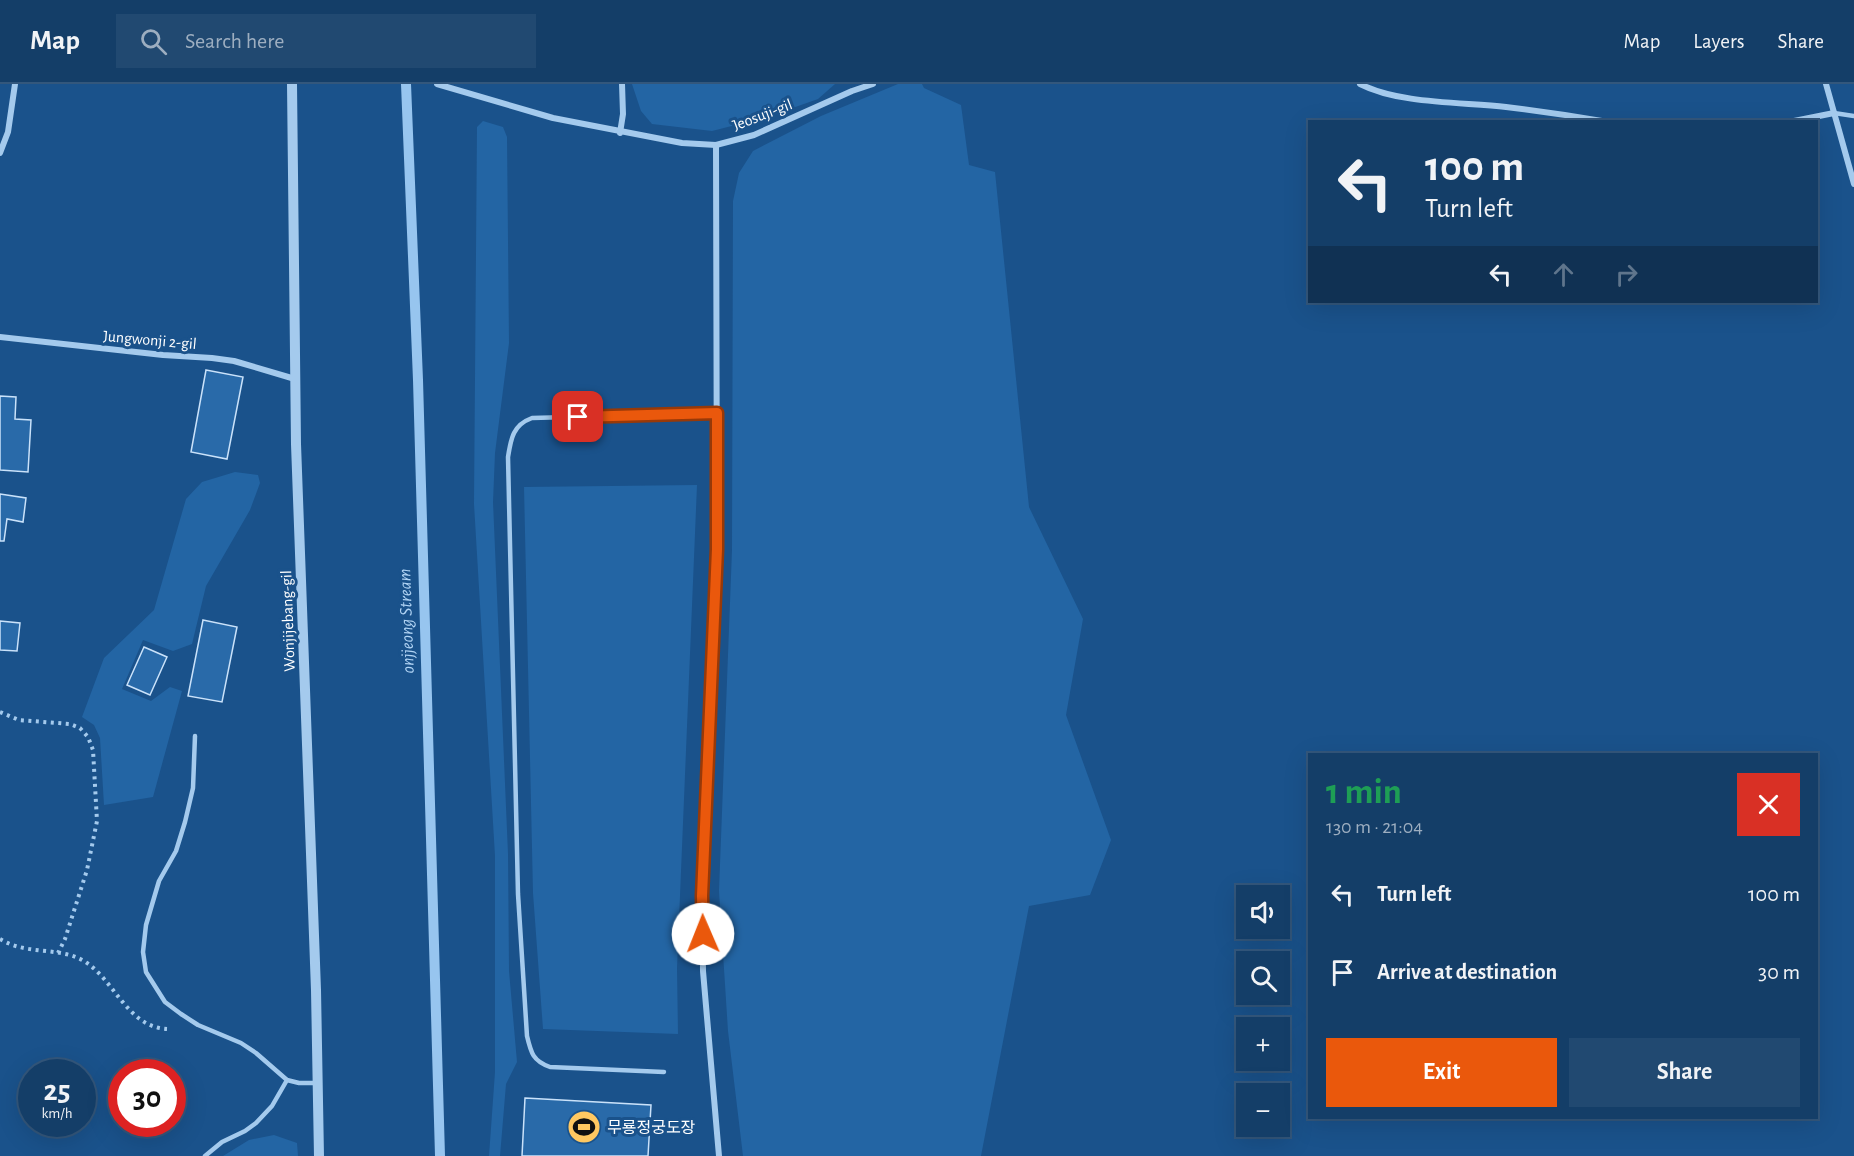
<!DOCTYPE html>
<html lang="en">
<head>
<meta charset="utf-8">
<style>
  body { margin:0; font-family:"Alegreya Sans","Noto Sans KR",sans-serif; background:#214971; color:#f1f3f6; height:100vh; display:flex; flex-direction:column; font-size:22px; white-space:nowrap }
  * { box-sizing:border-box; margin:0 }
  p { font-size:20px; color:#9daec0 }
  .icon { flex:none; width:33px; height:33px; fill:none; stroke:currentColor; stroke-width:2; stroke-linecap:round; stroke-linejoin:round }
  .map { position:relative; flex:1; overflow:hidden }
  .details { position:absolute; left:1308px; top:669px; width:510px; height:366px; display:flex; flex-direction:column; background:#143e68; border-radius:0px; box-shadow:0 6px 24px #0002,0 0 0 2px #33577c }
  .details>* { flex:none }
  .hud { position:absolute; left:1308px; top:36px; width:510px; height:183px; border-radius:0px; box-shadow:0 6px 24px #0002,0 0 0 2px #33577c; background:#143e68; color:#f1f3f6; overflow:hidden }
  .controls { position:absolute; left:1236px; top:801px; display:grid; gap:12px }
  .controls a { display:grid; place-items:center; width:54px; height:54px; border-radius:0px; background:#143e68; box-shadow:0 6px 24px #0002,0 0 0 2px #33577c; font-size:30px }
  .speed { position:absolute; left:18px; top:975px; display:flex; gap:12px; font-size:30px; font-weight:700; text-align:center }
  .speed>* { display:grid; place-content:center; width:78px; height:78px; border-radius:50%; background:#143e68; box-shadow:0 6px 24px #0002,0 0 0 2px #33577c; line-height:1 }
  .speed small { font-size:15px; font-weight:400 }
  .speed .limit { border:9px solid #d22; background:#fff; color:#111 }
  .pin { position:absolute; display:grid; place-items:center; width:51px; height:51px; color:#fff; margin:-26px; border-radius:12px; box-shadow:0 3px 9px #0006 }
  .me { position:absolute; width:66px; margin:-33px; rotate:359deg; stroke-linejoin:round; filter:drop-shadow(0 0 4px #0008) }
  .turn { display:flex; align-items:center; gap:21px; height:126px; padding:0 18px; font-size:27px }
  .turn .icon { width:78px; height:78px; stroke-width:2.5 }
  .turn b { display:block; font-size:42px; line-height:51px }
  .lanes { display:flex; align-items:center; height:57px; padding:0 18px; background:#0003; justify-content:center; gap:30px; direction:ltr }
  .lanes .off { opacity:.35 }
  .round { display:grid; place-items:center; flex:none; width:63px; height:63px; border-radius:0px; background:#214971 }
  .headline { display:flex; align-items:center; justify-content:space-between; height:102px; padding:0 18px }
  h1 { font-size:36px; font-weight:700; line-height:45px; color:#1e9e55 }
  .action { display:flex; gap:12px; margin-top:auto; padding:12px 18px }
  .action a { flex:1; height:69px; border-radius:0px; background:#ea580c; color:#fff; font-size:24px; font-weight:700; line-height:69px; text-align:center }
  .action a+a { background:#214971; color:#f1f3f6 }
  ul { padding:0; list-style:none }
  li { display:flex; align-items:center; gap:18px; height:78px; padding:0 18px }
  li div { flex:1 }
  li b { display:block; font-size:22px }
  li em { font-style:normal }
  header { display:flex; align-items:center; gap:36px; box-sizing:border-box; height:84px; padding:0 30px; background:#143e68; border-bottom:2px solid #33577c }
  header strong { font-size:28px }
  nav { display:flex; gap:33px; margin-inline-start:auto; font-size:21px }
  .search { width:420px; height:54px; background:#214971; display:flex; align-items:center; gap:15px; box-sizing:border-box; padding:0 21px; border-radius:0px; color:#9daec0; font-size:22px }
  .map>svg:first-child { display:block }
  .green { fill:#2365a4 }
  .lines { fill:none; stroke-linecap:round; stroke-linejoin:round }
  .stream { stroke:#97c5ef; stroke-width:10 }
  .building { fill:#296aa9; stroke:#cae2fa; stroke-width:1.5 }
  .path { stroke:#a4caed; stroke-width:4; stroke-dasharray:3 4.5; stroke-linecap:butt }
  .service { stroke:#a4caed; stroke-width:4.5 }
  .minor { stroke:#a4caed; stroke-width:6 }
  .tertiary { stroke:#a4caed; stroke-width:10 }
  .route-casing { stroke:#983908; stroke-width:15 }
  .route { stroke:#ea580c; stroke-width:10 }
  .labels { text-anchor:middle; stroke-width:6; stroke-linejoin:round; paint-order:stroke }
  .street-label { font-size:16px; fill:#fff; stroke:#1a528b }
  .poi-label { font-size:16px; fill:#fff; stroke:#1a528b; text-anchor:start }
  .water-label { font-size:18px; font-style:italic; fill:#b0d3f4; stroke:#1a528b }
</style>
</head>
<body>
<header>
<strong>Map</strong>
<div class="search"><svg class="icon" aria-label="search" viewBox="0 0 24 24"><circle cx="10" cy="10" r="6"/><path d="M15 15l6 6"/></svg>Search here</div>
<nav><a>Map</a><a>Layers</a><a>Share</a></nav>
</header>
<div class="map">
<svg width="1854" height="1072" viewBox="0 0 1854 1072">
  <rect width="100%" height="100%" fill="#1a528b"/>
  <g class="green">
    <polygon points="632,0 835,0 818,15 767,33 712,47 652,40 641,27"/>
    <polygon points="898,0 922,0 924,4 961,21 969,81 995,88 1029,423 1083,535 1066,631 1111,756 1090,811 1029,822 981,1072 743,1072 728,947 719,807 732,466 733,117 739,89 753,67 821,32"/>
    <polygon points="483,37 503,43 507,53 509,259 495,369 493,418 508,770 509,887 517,978 506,1000 500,1072 489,1072 495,988 495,772 474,420 477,43"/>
    <polygon points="235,388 258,391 260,399 250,426 206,502 192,560 173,567 143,556 122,605 151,617 170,603 182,607 153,713 104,721 100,654 94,641 82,633 104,574 154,526 186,415 202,398"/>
    <polygon points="697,401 677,884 678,950 543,945 533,809 524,403"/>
    <polygon points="274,1051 297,1059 298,1072 223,1072 249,1056"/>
  </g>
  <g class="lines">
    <polyline class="stream" points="406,0 418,296 440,1072"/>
  </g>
  <g class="building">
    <polygon points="206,286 243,293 227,375 191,368"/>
    <polygon points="0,312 16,313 15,335 31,336 28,388 0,386"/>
    <polygon points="0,410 26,414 23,438 7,435 4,457 0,457"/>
    <polygon points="203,536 237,543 222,618 188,612"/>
    <polygon points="0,537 20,539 17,567 0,566"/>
    <polygon points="144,563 167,573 150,611 127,601"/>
    <polygon points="525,1014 651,1021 648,1072 522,1072"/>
  </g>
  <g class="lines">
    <g class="path">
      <polyline points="0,628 19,636 70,640 80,644 88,653 93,666 97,737 87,786 65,855 58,869"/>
      <path d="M0,855C28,872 58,862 84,877C115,896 127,943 167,945"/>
    </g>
    <g class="service">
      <polyline points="1834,29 1854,32"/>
      <polyline points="195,652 193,704 185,738 176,767 159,797 146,841 143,868 146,888 165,918 181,930 198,941 241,959 256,969 287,996 299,999 318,999"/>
      <path d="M664,988L550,983C533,977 531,969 527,952L518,810L508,373C511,354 513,341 532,334L717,329"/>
      <polyline points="205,1072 222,1058 245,1047 256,1039 272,1022 287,996"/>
    </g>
    <g class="minor">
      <polyline points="437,0 553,34 682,59 716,61 754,51 852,7 873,0"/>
      <path d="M1360,0C1399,20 1462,18 1506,23C1540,27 1574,32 1608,38"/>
      <polyline points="1826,0 1854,100"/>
      <polyline points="1789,38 1834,29"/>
      <polyline points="620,49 623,30 622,0"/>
      <polyline points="716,61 717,465 702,812 703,887 719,1072"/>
      <polyline points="0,69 8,48 15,0"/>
      <polyline points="0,253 163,271 212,274 234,277 295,295"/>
    </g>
    <polyline class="tertiary" points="292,0 296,360 316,906 319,1072"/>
  </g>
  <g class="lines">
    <defs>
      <polyline id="route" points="578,333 717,329 717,465 702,812 703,850"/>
    </defs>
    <use href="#route" class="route-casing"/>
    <use href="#route" class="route"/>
  </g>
  <defs>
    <symbol id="stadium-disc" viewBox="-11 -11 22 22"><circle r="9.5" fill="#ffc861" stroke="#1a528b"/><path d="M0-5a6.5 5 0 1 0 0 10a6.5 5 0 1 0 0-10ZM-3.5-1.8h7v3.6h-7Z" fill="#111"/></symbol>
  </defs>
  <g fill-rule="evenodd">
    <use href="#stadium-disc" x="565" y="1024" width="38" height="38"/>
  </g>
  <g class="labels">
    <g class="street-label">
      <text transform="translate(762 30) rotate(-21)" y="6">Jeosuji-gil</text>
      <text transform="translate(150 255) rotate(5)" y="6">Jungwonji 2-gil</text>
      <text transform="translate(287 537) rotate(-92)" y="6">Wonjijebang-gil</text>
    </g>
    <g class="poi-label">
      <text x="607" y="1049">무룡정궁도장</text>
    </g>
    <g class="water-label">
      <text transform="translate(406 537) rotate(-92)" y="6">onjjeong Stream</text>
    </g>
  </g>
</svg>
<div class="controls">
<a><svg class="icon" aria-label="sound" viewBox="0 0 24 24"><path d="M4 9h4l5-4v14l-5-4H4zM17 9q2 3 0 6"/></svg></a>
<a><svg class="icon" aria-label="search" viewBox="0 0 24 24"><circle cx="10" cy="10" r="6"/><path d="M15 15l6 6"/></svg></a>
<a>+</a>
<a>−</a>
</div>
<div class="speed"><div>25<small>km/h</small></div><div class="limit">30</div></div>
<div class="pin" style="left:578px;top:333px;background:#d93025"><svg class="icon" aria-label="arrive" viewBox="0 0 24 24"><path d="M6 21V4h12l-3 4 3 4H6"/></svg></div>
<svg class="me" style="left:703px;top:850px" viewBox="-20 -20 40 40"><circle r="19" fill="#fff"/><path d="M0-13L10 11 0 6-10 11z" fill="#ea580c"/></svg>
<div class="hud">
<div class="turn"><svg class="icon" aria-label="left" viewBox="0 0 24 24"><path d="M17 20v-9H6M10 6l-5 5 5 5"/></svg><div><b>100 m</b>Turn left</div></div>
<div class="lanes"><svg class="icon" aria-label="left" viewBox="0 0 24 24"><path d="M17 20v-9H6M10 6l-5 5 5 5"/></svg><svg class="icon off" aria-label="ahead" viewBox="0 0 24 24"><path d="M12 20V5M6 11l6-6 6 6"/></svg><svg class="icon off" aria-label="right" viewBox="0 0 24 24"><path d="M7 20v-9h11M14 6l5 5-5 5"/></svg></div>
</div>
<section class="details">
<div class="headline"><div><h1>1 min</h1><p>130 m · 21:04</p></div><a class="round" style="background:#d93025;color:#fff"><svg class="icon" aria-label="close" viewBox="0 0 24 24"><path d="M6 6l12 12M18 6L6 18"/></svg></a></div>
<ul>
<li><svg class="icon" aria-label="left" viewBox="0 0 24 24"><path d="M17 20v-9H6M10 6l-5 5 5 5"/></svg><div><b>Turn left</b></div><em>100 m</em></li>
<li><svg class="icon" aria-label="arrive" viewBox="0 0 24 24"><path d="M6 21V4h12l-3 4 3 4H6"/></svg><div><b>Arrive at destination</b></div><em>30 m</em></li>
</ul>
<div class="action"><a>Exit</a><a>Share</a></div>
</section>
</div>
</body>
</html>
